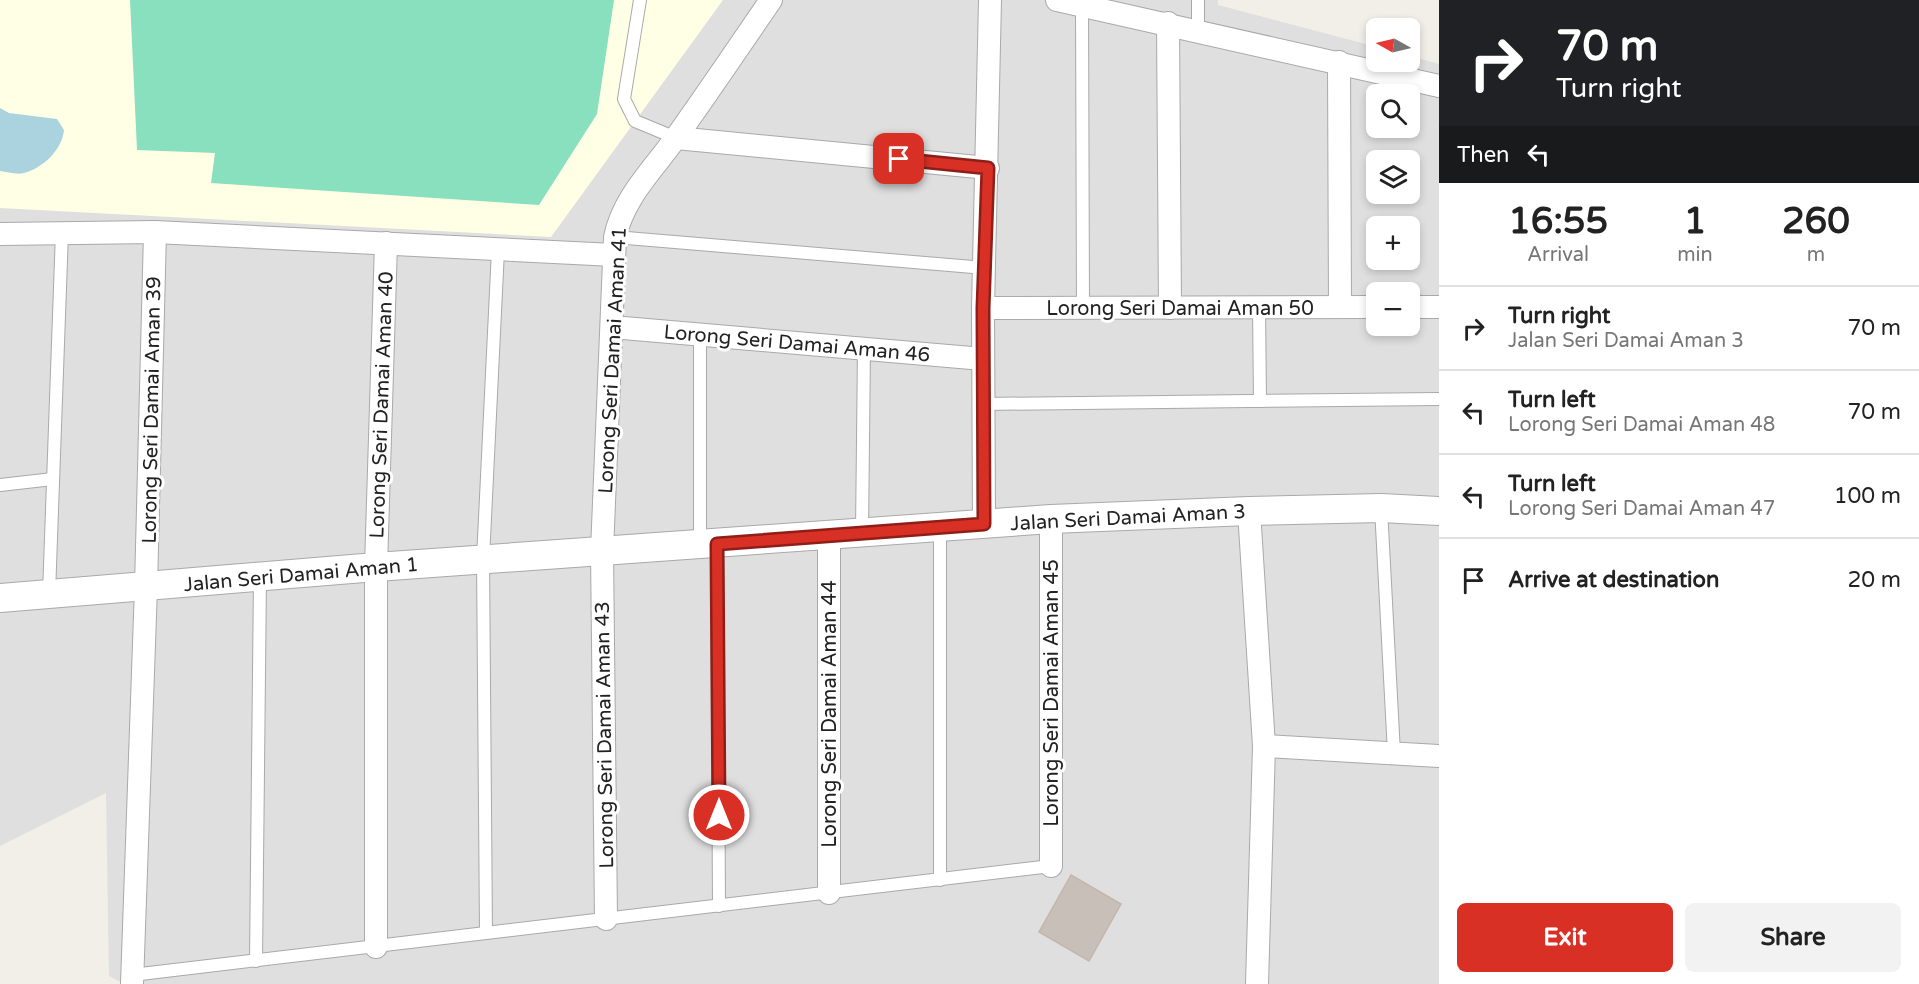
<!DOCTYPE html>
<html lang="en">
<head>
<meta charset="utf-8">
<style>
  body { margin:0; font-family:"Varela Round",sans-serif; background:#f2f2f2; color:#222; height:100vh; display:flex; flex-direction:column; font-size:22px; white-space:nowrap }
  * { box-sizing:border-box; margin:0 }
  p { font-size:20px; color:#767676 }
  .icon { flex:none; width:33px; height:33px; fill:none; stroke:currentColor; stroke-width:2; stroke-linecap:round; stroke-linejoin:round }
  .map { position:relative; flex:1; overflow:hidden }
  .drawer { display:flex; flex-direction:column; background:#fff; width:480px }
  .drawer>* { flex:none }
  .banner { background:#202124; color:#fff; overflow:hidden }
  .needle { width:39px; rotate:278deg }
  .tools { position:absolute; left:1366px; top:18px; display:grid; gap:12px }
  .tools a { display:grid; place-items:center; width:54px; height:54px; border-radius:9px; background:#fff; box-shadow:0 3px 9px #0003; font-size:30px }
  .pin { position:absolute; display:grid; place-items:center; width:51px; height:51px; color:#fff; margin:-26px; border-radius:12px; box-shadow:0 3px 9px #0006 }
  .me { position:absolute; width:66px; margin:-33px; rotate:0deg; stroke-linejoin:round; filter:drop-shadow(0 0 4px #0008) }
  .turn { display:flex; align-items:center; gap:21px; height:126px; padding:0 18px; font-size:27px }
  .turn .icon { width:78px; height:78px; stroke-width:2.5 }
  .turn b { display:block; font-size:42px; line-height:51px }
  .then { display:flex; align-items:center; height:57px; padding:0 18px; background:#0003; gap:12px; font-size:22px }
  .eta { display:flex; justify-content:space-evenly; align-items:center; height:102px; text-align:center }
  .eta b { font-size:36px; font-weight:700; line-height:42px }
  .button { display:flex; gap:12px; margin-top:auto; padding:12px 18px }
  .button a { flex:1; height:69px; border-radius:9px; background:#d93025; color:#fff; font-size:24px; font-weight:700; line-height:69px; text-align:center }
  .button a+a { background:#f2f2f2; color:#222 }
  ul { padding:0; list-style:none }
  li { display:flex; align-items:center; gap:18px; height:84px; padding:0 18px; border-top:2px solid #e0e0e0 }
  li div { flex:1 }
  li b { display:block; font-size:22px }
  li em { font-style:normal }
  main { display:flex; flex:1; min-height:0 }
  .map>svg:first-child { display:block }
  .residential { fill:#e0dfdf; fill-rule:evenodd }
  .education { fill:#ffffe5 }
  .pitch { fill:#88e0be }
  .water { fill:#aad3df }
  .building { fill:#c7bfb8; stroke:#c4b6ab; stroke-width:1.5 }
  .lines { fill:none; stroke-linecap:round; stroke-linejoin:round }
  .service-casing { stroke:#a9a9a9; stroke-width:14 }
  .minor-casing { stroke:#a9a9a9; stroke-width:24 }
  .tertiary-casing { stroke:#a9a9a9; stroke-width:30 }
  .service { stroke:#fff; stroke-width:12 }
  .minor { stroke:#fff; stroke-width:22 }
  .tertiary { stroke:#fff; stroke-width:28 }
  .route-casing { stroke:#8d1f18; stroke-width:15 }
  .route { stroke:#d93025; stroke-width:10 }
  .labels { text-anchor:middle; stroke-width:6; stroke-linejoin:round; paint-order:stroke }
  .street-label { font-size:20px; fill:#222; stroke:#fff }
</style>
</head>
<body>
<main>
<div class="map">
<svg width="1439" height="984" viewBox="0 0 1439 984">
  <rect width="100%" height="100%" fill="#f2efe9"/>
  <path class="residential" d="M0,0H1218V5L1377,47V62H1410V56L1439,64V984H124L109,976L106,793L0,846ZM1377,94H1410V128H1377ZM1377,160H1410V194H1377ZM1377,226H1410V260H1377ZM1377,292H1410V326H1377Z"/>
  <polygon class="education" points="0,0 723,0 551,237 0,208"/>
  <polygon class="pitch" points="130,0 614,0 597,114 539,205 211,183 215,153 137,150"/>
  <path class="water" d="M0,108L9,113L57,119L64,130C62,150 43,168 24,173C17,175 7,172 0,171Z"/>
  <polygon class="building" points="1071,875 1121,904 1089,961 1039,932"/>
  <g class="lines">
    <defs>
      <g id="service">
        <polyline points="640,0 624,99 635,121 676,138"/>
        <polyline points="1082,5 1083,308"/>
        <polyline points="1198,30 1198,0"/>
        <polyline points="615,237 985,268"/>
        <polyline points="1259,307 1260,401"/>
        <polyline points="700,334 700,545"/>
        <polyline points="983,404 1439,399"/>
        <polyline points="0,485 53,479"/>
        <polyline points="1381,508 1394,753"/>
        <polyline points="862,532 864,348"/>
        <polyline points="717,544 719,906"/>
        <polyline points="49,594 62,232"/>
        <polyline points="940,880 940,527"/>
        <polyline points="486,933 483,559 498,250"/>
        <polyline points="256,961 260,577"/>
        <polyline points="132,975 1051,866"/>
      </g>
      <g id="minor">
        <polyline points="1057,0 1439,86"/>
        <polyline points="1168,23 1170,308"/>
        <polyline points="1339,62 1340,307"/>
        <polyline points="676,138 988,168"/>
        <polyline points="0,234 155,232 614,255"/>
        <polyline points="1410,307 1439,307"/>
        <polyline points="983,308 1377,307"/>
        <polyline points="612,327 983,359"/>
        <polyline points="1249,511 1264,746 1257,984"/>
        <polyline points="1051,519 1051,866"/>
        <polyline points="984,524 983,308 990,0"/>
        <polyline points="1264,746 1439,756"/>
        <polyline points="829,893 829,536"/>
        <path d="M606,919L602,551L615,237C624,196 654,169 677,136C709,91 740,45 771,0"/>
        <polyline points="376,947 376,567 386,243"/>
        <polyline points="132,984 146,587 155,232"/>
      </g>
      <polyline id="tertiary" points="0,598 376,567 1051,519 1249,511 1381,508 1439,511"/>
    </defs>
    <use href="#service" class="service-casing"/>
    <use href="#minor" class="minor-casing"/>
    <use href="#tertiary" class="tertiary-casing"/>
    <use href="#service" class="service"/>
    <use href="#minor" class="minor"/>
    <use href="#tertiary" class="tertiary"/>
  </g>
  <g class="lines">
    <defs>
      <polyline id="route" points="719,815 717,544 984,524 983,308 988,168 899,159"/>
    </defs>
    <use href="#route" class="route-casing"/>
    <use href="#route" class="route"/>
  </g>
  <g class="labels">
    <g class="street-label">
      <text x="1180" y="315">Lorong Seri Damai Aman 50</text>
      <text transform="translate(797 343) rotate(5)" y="7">Lorong Seri Damai Aman 46</text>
      <text transform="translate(612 360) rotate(-87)" y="7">Lorong Seri Damai Aman 41</text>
      <text transform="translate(381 405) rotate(-88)" y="7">Lorong Seri Damai Aman 40</text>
      <text transform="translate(151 410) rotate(-89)" y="7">Lorong Seri Damai Aman 39</text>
      <text transform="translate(1128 517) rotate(-3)" y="7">Jalan Seri Damai Aman 3</text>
      <text transform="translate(301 574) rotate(-5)" y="7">Jalan Seri Damai Aman 1</text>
      <text transform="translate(1051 693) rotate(-90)" y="7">Lorong Seri Damai Aman 45</text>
      <text transform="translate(829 714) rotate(-90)" y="7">Lorong Seri Damai Aman 44</text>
      <text transform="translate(604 735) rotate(-91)" y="7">Lorong Seri Damai Aman 43</text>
    </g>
  </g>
</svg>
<div class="tools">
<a><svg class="needle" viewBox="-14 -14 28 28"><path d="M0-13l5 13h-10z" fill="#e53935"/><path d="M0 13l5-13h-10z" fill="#767676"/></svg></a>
<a><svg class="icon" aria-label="search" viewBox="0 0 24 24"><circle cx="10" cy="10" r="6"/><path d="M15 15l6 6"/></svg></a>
<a><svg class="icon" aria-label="layers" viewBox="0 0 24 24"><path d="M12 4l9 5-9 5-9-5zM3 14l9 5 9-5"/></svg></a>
<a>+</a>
<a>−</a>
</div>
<div class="pin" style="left:899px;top:159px;background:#d93025"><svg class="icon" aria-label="arrive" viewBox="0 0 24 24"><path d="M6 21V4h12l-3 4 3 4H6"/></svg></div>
<svg class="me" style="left:719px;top:815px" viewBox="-20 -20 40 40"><circle r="17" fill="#d93025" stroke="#fff" stroke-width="3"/><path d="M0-11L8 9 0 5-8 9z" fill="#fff"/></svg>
</div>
<section class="drawer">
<div class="banner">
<div class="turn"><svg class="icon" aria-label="right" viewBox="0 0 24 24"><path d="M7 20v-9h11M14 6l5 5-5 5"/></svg><div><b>70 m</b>Turn right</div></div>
<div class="then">Then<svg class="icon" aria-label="left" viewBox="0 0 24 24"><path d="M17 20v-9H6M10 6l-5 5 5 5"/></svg></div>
</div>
<div class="eta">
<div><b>16:55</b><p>Arrival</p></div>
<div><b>1</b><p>min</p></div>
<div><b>260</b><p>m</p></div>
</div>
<ul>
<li><svg class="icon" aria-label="right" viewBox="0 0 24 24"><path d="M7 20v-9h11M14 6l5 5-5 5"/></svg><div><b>Turn right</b><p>Jalan Seri Damai Aman 3</p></div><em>70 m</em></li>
<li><svg class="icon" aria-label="left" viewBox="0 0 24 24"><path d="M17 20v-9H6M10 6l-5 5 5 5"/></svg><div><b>Turn left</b><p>Lorong Seri Damai Aman 48</p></div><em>70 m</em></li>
<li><svg class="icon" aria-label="left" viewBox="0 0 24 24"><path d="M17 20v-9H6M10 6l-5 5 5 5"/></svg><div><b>Turn left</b><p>Lorong Seri Damai Aman 47</p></div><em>100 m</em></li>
<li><svg class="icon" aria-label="arrive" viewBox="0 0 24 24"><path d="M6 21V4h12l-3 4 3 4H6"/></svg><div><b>Arrive at destination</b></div><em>20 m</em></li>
</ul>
<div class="button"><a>Exit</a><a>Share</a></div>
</section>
</main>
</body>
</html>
